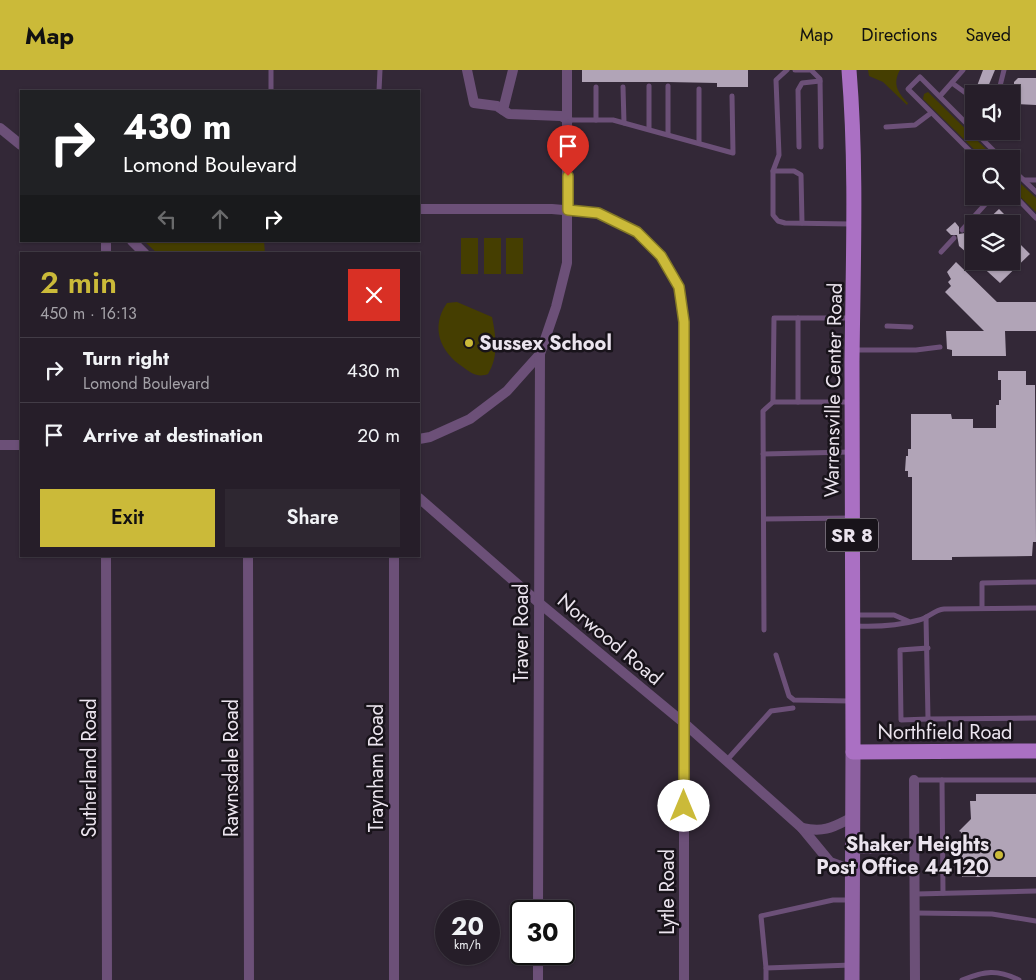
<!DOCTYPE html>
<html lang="en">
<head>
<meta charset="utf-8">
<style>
  body { margin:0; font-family:Jost,sans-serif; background:#2e2731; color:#f1f3f6; height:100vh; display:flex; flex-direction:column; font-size:19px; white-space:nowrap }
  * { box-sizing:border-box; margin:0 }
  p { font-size:16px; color:#a4a2a8 }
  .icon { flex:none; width:28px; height:28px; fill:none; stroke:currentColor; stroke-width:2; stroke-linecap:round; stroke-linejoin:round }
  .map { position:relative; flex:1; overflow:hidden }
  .panel { position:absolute; left:20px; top:182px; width:400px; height:305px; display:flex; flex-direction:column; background:#261e29; border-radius:0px; box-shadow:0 1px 4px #0004,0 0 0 1px #423c46 }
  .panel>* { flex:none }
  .hud { position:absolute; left:20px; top:20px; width:400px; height:152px; border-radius:0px; box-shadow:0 1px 4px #0004,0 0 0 1px #423c46; background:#202124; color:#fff; overflow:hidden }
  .fabs { position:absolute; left:965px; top:15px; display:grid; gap:10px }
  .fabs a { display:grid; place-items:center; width:55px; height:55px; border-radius:0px; background:#261e29; box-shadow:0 1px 4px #0004,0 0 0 1px #423c46; font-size:25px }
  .speed { position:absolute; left:435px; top:830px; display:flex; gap:10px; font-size:25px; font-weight:700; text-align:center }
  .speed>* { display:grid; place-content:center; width:65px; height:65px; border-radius:50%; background:#261e29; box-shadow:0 1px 4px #0004,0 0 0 1px #423c46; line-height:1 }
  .speed small { font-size:12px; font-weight:400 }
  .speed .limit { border:2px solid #111; border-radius:8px; background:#fff; color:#111 }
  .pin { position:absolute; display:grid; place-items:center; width:42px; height:42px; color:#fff; margin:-51px -21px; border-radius:50% 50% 50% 0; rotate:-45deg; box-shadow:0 0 5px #0007 }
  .pin .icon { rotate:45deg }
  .me { position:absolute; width:55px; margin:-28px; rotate:0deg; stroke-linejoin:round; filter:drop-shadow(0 0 4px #0008) }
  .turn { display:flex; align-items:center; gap:18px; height:105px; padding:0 20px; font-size:22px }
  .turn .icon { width:65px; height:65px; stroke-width:2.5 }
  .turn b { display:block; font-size:35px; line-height:42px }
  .lanes { display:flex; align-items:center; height:48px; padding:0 20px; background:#0003; justify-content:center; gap:25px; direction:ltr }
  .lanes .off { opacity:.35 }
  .round { display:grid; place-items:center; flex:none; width:52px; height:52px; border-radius:0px; background:#2e2731 }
  .headline { display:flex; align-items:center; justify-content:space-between; height:85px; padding:0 20px }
  h1 { font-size:30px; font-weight:600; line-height:38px; color:#cbba39 }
  .button { display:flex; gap:10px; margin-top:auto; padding:10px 20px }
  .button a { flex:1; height:58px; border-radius:0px; background:#cbba39; color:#111; font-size:20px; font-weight:600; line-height:58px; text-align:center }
  .button a+a { background:#2e2731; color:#f1f3f6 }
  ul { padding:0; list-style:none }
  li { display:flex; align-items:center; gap:15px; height:65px; padding:0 20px; border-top:1px solid #423c46 }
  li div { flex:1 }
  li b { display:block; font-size:19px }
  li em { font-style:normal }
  header { display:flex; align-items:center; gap:30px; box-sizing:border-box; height:70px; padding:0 25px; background:#cbba39; color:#111 }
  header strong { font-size:24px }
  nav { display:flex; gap:28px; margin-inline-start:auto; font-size:18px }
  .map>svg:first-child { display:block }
  .green { fill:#453e01 }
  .building { fill:#b1a4b7 }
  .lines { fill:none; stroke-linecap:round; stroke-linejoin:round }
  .service { stroke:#6c5078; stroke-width:5 }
  .minor { stroke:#6c5078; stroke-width:10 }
  .secondary { stroke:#8f62a3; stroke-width:15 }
  .primary { stroke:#aa70c3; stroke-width:15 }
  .route-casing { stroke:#847925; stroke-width:12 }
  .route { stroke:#cbba39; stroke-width:9 }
  .poi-dot { fill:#cbba39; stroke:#18131a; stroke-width:2 }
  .labels { text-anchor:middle; stroke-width:5; stroke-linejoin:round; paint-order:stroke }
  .shield { fill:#18131a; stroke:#aca5ae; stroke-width:1 }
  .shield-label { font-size:19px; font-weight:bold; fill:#ebe4ee }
  .poi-label { font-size:20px; font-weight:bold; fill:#ebe4ee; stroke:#18131a; text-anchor:start }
  .street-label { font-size:20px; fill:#ebe4ee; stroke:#18131a }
</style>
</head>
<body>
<header>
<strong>Map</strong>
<nav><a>Map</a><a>Directions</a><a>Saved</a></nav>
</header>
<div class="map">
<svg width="1036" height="910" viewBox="0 0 1036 910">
  <rect width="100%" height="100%" fill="#332837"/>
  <g class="green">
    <path d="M868,0H900C892,14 898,23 908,33L907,35L883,12L869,6Z"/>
    <polygon points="928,22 991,84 990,89 984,89 923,29 924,24"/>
    <polygon points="1017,113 1020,113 1036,128 1036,142 1013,120 1013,117"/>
    <rect x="461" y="168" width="17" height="36"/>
    <rect x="484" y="168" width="17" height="36"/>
    <rect x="506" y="168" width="17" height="36"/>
    <polygon points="144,171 264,171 265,184 158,184"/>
    <path d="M457,232L492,247C496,267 499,286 488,304C478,308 471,303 463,297C440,282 430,257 447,233Z"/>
  </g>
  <g class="building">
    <polygon points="582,0 748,0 748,17 717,17 717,13 668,12 582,12"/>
    <polygon points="983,0 995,0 985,24 974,24"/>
    <polygon points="1018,8 1036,8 1036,35 1014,34 1014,12"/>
    <polygon points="999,139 1014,154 983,154"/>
    <polygon points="955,152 959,157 959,164 965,163 969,166 974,162 974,189 959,176 957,165 951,165 946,160"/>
    <polygon points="1011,165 1030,184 1000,213 976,191 1011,191"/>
    <polygon points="956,192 997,232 1036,232 1036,261 1005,261 1006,286 952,286 952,280 947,279 946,261 984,261 945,222 951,216 948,212 951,209 947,202"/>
    <polygon points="998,301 1026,301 1026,315 1035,315 1036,472 1033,472 1032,486 952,487 952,490 912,490 912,407 908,407 908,401 905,401 906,386 908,386 908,379 911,379 911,344 951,344 952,349 973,349 973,358 996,358 996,335 999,335 999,330 1001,330 1001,310 998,310"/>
    <polygon points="976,724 1036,724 1036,807 962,807 961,762 959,761 971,749 970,731 976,731"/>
  </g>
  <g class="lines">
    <g class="service">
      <polyline points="271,0 271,21"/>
      <polyline points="787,0 776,10 779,85 773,101 773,145 778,151 785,153 851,154"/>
      <polyline points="795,0 811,0 820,9 821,77"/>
      <polyline points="952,13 974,29"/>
      <polyline points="649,16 649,59"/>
      <polyline points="596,17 596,50"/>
      <polyline points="623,17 624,53"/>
      <polyline points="699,19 699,73"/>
      <polyline points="379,21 380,0"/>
      <polyline points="998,24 1004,0"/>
      <polyline points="940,26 963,0"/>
      <polyline points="568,50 613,50 733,83 732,26"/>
      <polyline points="886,57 915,55 931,43"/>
      <polyline points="974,61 920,7 908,19 978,89"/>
      <polyline points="974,61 1002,89"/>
      <polyline points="668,64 668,16"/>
      <polyline points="799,77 798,20 802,13 820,11"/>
      <polyline points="1011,98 1036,122"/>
      <polyline points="773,101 794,101 801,105 802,153"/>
      <polyline points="1024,110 1036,110"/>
      <polyline points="1011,122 1036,148"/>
      <polyline points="962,160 989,130 989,126"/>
      <polyline points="941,182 954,168"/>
      <polyline points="887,256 911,257"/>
      <polyline points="853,280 916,280 940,277"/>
      <polyline points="773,332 774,248 852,248"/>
      <polyline points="798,332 798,248"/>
      <polyline points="763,384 850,382"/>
      <polyline points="764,449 851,448"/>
      <polyline points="982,538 982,513 1036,512"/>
      <polyline points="856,545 894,545 908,551"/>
      <polyline points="926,547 928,649 1036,648"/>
      <path d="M856,556C878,557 897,556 919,550C928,548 934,540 944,539L1036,538"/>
      <polyline points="764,560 763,341 773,332 850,332"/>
      <polyline points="928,578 900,580 901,650 928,649"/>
      <polyline points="776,585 789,626 794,630 850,631"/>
      <polyline points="727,690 771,641 793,638"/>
      <polyline points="914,710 1036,710"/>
      <polyline points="942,710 943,823"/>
      <polyline points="916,824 1036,821"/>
      <polyline points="916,843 992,844 1036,851"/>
      <polyline points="766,898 761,846 833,830 851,830"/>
      <polyline points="766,910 766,898 852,895"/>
      <path d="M962,910C985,901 997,899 1019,910"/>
    </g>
    <g class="minor">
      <polyline points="467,0 474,33 497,36 509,44 561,46 568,50"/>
      <polyline points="503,40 513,0"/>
      <polyline points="0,58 21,75"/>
      <polyline points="419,139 552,139 598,143 637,162 661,186 679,217 684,252 684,910"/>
      <polyline points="132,171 145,184"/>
      <polyline points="106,184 106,171"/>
      <polyline points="419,369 430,367 470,349 507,321 540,284 556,237 567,193 567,0"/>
      <polyline points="0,375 21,375"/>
      <polyline points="419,428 538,532 684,653 802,758 830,792 852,800"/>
      <polyline points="106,486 107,910"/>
      <polyline points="248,486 249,910"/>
      <polyline points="394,486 394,910"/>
      <polyline points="914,710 915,910"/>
      <path d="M802,758C825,763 833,757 853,747"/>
      <polyline points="853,779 916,778"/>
      <polyline points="538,841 540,284"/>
      <polyline points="538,884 538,910"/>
    </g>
    <polyline class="secondary" points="852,910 853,682"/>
    <path class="primary" d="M849,0C857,97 853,194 852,292C852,422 853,552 853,682L1036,681"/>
  </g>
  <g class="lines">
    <defs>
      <polyline id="route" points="568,106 568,140 598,143 637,162 661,186 679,217 684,252 684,736"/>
    </defs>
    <use href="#route" class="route-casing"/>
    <use href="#route" class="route"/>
  </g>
  <g class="poi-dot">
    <circle cx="469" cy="273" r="5"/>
    <circle cx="999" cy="785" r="5"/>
  </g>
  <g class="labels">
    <rect class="shield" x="826" y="448.5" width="52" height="33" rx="4"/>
    <g class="shield-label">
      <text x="852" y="472">SR 8</text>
    </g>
    <g class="poi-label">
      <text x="479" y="280">Sussex School</text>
      <text x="989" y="781" text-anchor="end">Shaker Heights<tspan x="989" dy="23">Post Office 44120</tspan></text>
    </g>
    <g class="street-label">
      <text transform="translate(833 320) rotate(-89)" y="7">Warrensville Center Road</text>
      <text transform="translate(521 563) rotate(-90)" y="7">Traver Road</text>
      <text transform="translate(610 569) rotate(40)" y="7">Norwood Road</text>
      <text x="945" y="669">Northfield Road</text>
      <text transform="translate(89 698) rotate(-90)" y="7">Sutherland Road</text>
      <text transform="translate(231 698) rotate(-90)" y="7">Rawnsdale Road</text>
      <text transform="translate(376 698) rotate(-90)" y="7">Traynham Road</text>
      <text transform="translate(667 822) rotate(-90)" y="7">Lytle Road</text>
    </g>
  </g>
</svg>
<div class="fabs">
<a><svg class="icon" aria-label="sound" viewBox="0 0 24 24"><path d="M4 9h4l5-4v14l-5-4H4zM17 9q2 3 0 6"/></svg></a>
<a><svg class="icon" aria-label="search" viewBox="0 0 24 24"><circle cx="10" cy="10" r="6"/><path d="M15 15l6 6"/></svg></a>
<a><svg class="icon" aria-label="layers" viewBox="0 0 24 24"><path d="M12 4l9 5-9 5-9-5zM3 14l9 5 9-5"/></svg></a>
</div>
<div class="speed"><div>20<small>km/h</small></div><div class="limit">30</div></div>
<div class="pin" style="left:568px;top:106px;background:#d93025"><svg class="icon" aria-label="arrive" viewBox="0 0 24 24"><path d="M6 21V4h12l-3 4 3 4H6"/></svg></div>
<svg class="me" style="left:684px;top:736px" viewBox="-20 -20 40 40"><circle r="19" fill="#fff"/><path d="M0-13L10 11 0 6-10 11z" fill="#cbba39"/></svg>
<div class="hud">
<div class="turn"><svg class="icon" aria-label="right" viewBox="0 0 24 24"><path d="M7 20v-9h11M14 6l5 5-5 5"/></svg><div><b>430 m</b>Lomond Boulevard</div></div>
<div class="lanes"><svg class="icon off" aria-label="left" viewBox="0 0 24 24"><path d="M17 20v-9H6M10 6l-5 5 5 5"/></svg><svg class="icon off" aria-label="ahead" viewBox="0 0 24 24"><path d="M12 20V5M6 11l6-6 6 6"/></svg><svg class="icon" aria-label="right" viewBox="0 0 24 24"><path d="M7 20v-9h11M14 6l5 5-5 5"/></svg></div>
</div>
<section class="panel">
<div class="headline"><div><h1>2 min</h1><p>450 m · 16:13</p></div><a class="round" style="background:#d93025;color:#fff"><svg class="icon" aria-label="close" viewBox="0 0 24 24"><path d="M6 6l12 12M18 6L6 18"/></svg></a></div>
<ul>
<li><svg class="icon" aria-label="right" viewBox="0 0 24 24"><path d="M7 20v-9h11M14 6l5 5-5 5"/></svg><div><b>Turn right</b><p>Lomond Boulevard</p></div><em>430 m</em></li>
<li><svg class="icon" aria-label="arrive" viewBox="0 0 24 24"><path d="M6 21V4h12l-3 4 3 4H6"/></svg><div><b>Arrive at destination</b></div><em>20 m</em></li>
</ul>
<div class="button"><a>Exit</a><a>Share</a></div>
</section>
</div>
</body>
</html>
